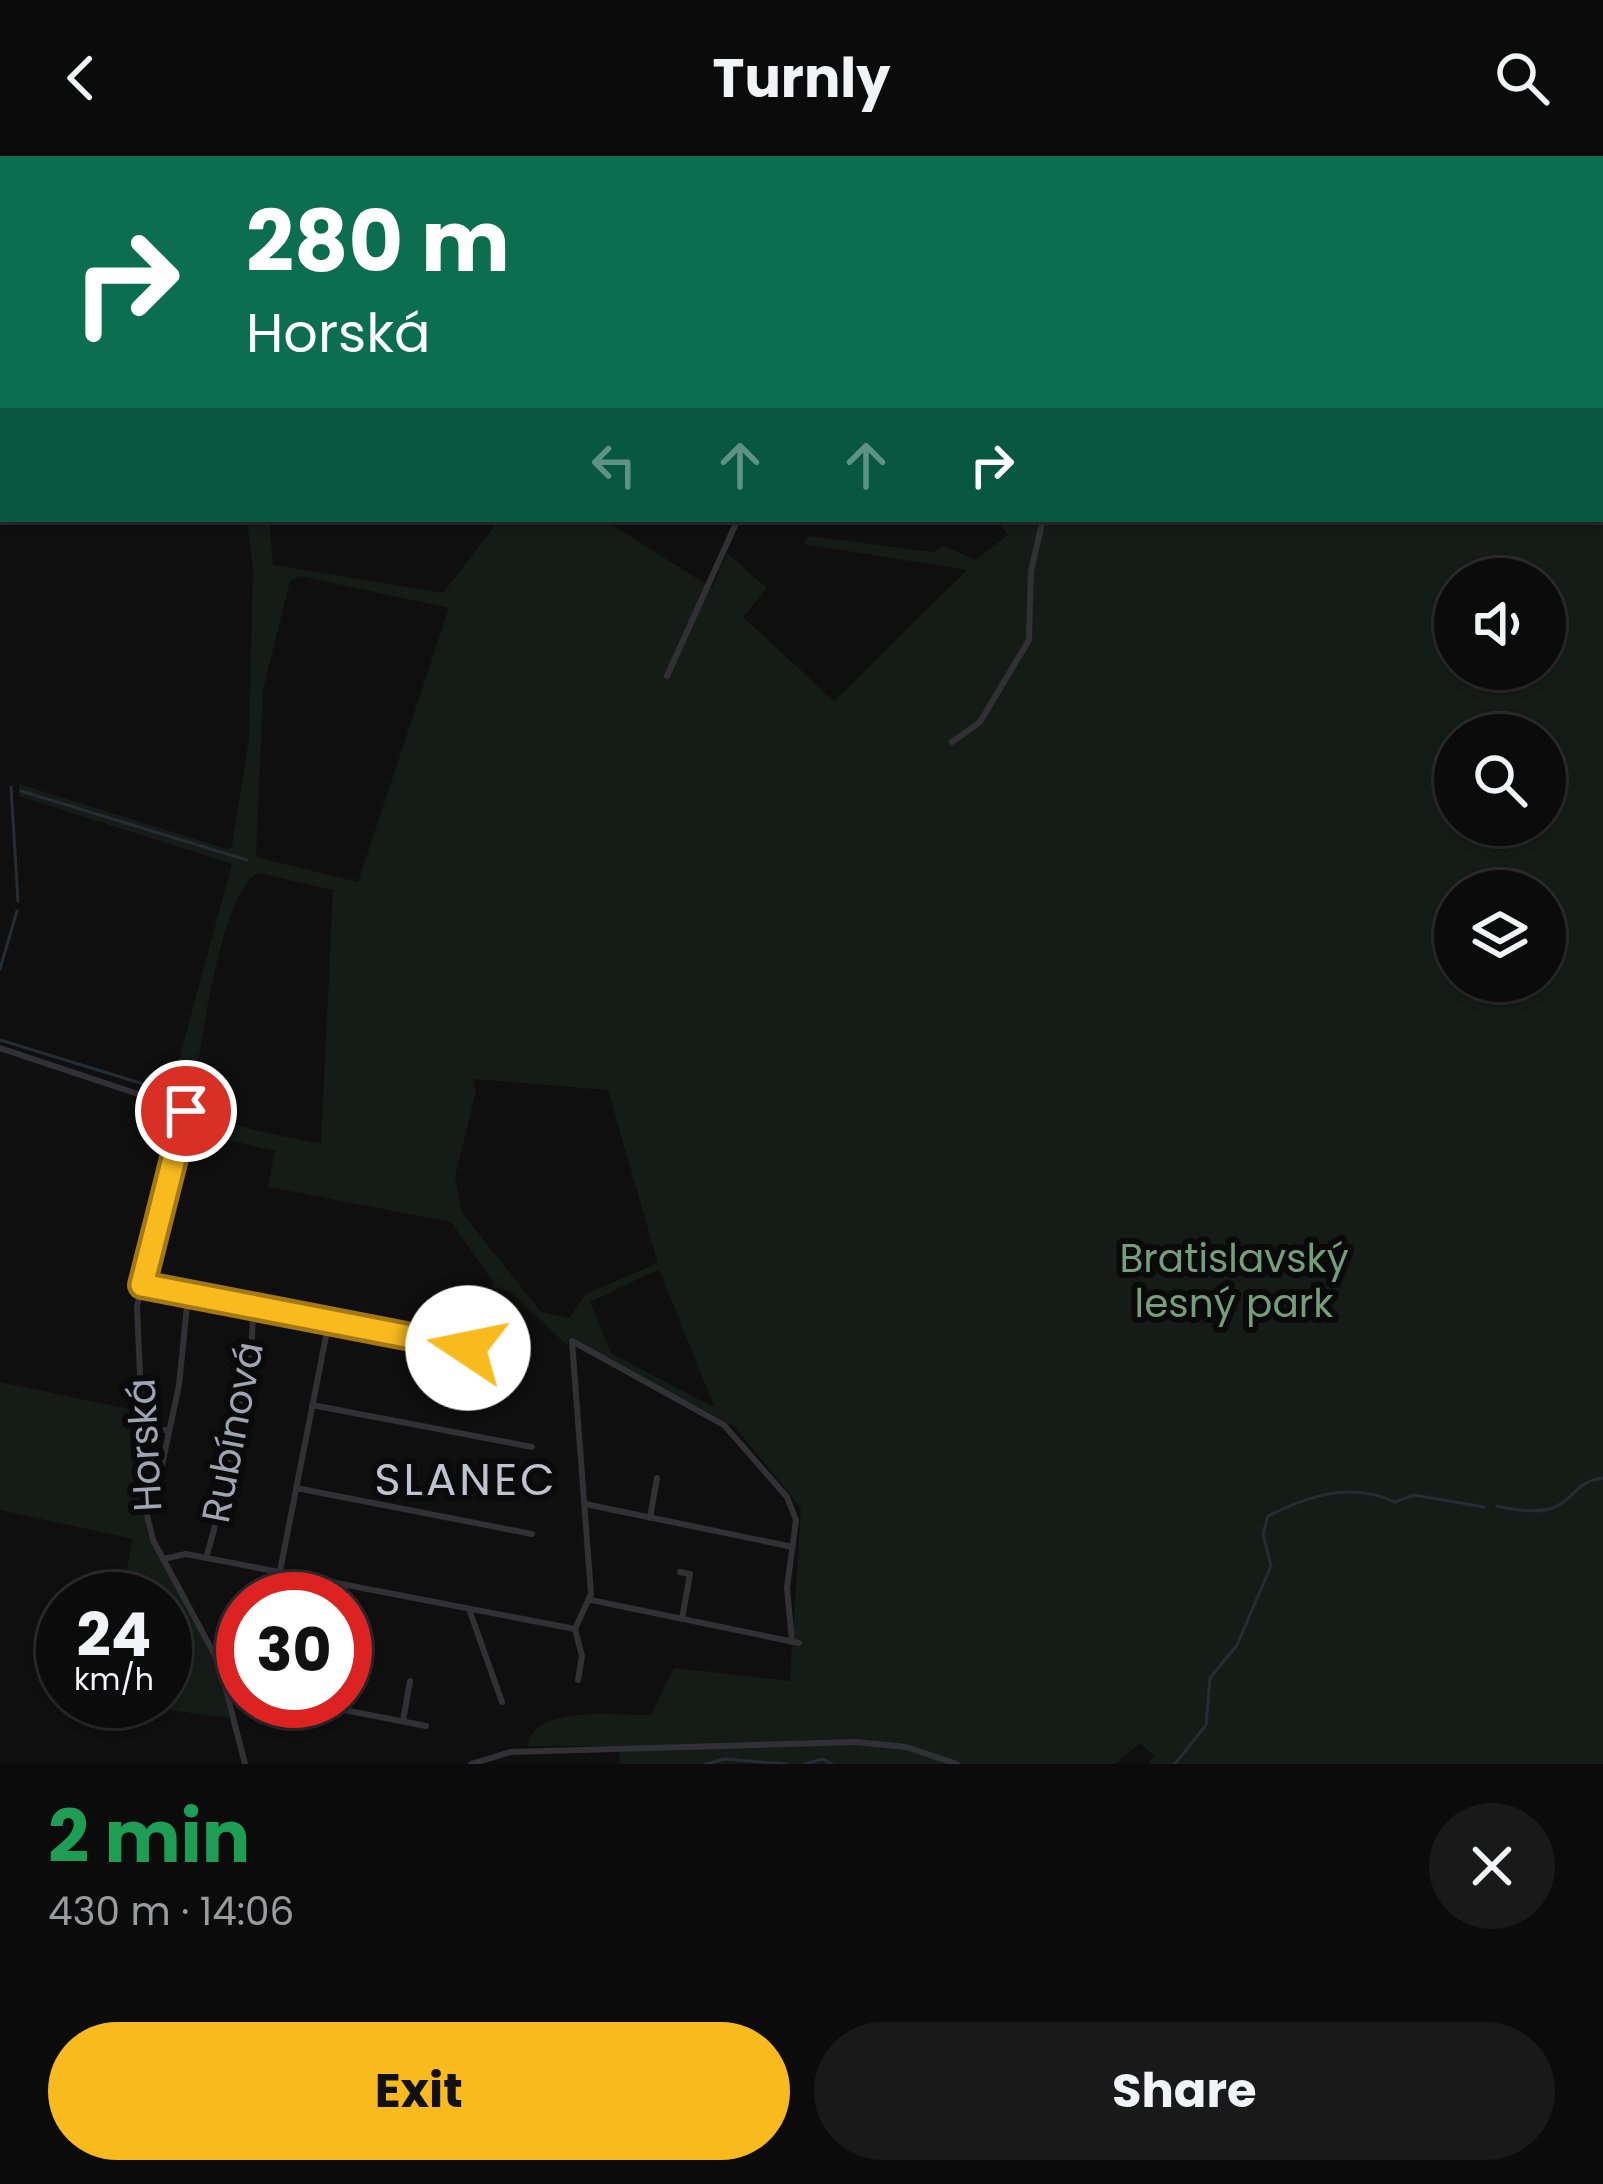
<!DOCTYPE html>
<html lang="en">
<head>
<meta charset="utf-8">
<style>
  body { margin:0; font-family:Poppins,sans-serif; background:#19191a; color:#f1f3f6; height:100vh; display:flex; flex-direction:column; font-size:45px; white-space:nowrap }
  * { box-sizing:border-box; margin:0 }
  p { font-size:39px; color:#9a9b9d }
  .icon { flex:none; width:66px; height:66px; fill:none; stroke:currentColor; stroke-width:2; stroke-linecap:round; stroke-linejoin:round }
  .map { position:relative; height:1608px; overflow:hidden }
  .side { display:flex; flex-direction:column; background:#0b0b0c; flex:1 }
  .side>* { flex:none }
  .hud { position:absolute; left:0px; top:0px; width:1605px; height:366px; box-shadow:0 3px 9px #0004,0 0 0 3px #2b2b2d; background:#0b6e4f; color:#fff; overflow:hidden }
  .fabs { position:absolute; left:1434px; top:402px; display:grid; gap:24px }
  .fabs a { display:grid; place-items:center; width:132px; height:132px; border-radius:50%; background:#0b0b0c; box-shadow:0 3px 9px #0004,0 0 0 3px #2b2b2d; font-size:60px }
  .speed { position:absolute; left:36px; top:1416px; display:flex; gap:24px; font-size:60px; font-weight:700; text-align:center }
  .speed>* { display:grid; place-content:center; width:156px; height:156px; border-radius:50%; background:#0b0b0c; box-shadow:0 3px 9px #0004,0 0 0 3px #2b2b2d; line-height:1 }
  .speed small { font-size:30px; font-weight:400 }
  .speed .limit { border:18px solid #d22; background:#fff; color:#111 }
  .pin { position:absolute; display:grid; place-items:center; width:102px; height:102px; color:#fff; margin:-51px; border:6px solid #fff; border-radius:50%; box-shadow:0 3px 12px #0007 }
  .me { position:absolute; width:132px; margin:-66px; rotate:281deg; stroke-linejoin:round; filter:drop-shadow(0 0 9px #0008) }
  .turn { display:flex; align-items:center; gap:42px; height:252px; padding:0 48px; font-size:54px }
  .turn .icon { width:156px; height:156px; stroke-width:2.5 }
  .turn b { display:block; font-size:84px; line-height:102px }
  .lanes { display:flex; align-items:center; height:114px; padding:0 48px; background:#0003; justify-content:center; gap:60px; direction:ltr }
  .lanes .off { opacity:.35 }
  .round { display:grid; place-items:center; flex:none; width:126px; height:126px; border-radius:63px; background:#19191a }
  .summary { display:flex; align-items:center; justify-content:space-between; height:204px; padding:0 48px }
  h1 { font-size:72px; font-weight:700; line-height:90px; color:#1e9e55 }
  .primary-button { display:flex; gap:24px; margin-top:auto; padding:24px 48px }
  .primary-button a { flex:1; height:138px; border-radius:72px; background:#f9ba1e; color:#111; font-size:48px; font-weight:700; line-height:138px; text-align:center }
  .primary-button a+a { background:#19191a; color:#f1f3f6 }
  header { display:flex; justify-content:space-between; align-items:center; height:156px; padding:0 48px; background:#0b0b0c; font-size:54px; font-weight:700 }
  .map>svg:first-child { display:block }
  .green { fill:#151b16; fill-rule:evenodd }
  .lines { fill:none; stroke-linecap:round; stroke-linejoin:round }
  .stream { stroke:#252d34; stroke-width:3 }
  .street { stroke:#303035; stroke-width:6 }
  .route-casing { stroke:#a27914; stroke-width:30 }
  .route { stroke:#f9ba1e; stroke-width:21 }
  .labels { text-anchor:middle; stroke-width:12; stroke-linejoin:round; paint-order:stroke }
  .park-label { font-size:39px; fill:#759e7a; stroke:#0a0a0b }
  .street-label { font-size:39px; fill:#9fa4b2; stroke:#0a0a0b }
  .quarter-label { font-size:45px; letter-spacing:3px; fill:#c0c3ce; stroke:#0a0a0b }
</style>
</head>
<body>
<header><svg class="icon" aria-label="back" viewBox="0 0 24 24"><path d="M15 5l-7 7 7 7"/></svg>Turnly<svg class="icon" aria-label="search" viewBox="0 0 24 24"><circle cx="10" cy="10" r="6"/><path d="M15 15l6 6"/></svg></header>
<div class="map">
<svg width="1603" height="1608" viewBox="0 0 1603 1608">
  <rect width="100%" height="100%" fill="#0f0f10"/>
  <g class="green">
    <path d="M1415,0H1603V1608H1148L1154,1600L1140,1587L1115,1608H620L619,1596L609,1590H528C532,1547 623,1560 651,1559L674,1512L790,1525L801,1352L734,1270L569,1181L568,1190L509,1135L490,1131L494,1127L451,1066L268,1031L275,995L182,973L192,946L171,933L232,708L19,640V628L227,693L232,690L249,582L253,414L247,363H269L273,409L443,437L500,363H603L712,432L727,397L767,432L743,461L834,545L967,414L804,388L808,380L933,396L944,390L976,404L1008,379L1000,369L1008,363H1602V3ZM300,420L449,452L358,726L256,701L263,534L290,425ZM1455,423H1545V513H1455ZM1455,579H1545V669H1455ZM258,717L333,734L321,988C292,981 206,969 192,946C200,900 219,738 258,717ZM1455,735H1545V825H1455ZM473,923L608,934L658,1107L586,1138L569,1162L541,1156L462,1057L455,1021L476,935ZM659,1113L714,1250L713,1251L611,1197L590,1146Z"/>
    <polygon points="0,1226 139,1255 147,1377 216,1508 230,1562 99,1545 165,1545 165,1443 121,1443 133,1383 0,1354"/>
  </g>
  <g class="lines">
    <g class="stream">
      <polyline points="11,631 18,745"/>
      <polyline points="21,635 247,704"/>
      <polyline points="0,813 17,755"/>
      <polyline points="0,884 176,938"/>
      <path d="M1497,1350C1514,1354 1538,1358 1555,1351C1576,1342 1574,1326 1603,1322"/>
      <polyline points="706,1608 725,1603 786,1608"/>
      <polyline points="805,1608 823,1603 832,1608"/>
      <path d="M1175,1608L1206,1569L1210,1522L1237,1489L1271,1410L1263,1378L1268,1360C1310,1339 1351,1326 1395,1346L1414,1339L1484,1351"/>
    </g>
    <g class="street">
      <polyline points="55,0 57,3"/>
      <polyline points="667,520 738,363"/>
      <polyline points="952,586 980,566 1029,484 1031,415 1043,363"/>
      <polyline points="0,892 186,954 137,1150 146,1355 153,1384 219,1507 245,1608"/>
      <polyline points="142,1129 514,1201"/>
      <polyline points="572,1185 724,1269 787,1341 796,1364 787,1432 792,1486"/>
      <polyline points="572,1185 591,1438 575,1473 582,1500 578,1524"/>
      <polyline points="312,1249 532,1291"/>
      <polyline points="143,1275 168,1274"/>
      <polyline points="160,1319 179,1229 188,1140"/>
      <polyline points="296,1332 532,1378"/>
      <polyline points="585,1348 793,1391"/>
      <polyline points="650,1362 657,1322"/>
      <path d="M206,1402C218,1364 224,1329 232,1291C243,1236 253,1208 253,1151"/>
      <polyline points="163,1403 186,1398 575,1473"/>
      <polyline points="280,1415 329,1165"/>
      <polyline points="680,1416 690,1418 682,1463"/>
      <polyline points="591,1444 799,1487"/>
      <polyline points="469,1453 502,1546"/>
      <polyline points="298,1545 426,1570"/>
      <polyline points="403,1565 410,1525"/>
      <polyline points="471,1608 510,1596 856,1586 906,1591 957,1608"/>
    </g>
  </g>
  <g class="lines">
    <defs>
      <polyline id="route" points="186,955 142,1129 468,1192"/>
    </defs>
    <use href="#route" class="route-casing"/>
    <use href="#route" class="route"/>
  </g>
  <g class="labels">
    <g class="park-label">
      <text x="1234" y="1116">Bratislavský<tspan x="1234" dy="45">lesný park</tspan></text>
    </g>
    <g class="street-label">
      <text transform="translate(232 1276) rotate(-79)" y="14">Rubínová</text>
      <text transform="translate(144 1289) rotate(-93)" y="14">Horská</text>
    </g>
    <g class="quarter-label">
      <text x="466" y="1339">SLANEC</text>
    </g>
  </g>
</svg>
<div class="fabs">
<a><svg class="icon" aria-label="sound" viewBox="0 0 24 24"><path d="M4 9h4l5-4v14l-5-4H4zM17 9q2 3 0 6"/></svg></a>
<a><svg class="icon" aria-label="search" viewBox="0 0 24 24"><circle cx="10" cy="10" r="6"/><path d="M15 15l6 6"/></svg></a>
<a><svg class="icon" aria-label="layers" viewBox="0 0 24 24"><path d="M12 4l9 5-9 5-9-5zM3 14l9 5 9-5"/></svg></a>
</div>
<div class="speed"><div>24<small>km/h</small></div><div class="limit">30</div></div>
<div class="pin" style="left:186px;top:955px;background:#d93025"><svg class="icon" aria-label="arrive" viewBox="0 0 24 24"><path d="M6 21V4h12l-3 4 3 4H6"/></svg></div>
<svg class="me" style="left:468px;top:1192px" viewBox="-20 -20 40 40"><circle r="19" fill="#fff"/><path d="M0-13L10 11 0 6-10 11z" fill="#f9ba1e"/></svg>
<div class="hud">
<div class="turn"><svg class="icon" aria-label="right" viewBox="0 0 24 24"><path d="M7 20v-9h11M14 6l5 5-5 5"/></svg><div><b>280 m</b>Horská</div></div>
<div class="lanes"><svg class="icon off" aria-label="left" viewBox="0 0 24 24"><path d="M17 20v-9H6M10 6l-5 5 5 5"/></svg><svg class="icon off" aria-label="ahead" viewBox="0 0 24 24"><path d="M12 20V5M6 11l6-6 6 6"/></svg><svg class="icon off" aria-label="ahead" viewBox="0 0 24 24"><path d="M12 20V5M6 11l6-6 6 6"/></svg><svg class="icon" aria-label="right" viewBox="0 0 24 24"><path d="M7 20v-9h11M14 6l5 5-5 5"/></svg></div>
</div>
</div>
<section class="side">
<div class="summary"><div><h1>2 min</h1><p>430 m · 14:06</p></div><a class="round"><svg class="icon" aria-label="close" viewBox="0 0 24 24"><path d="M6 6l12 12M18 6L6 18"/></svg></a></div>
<div class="primary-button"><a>Exit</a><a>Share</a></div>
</section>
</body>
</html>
